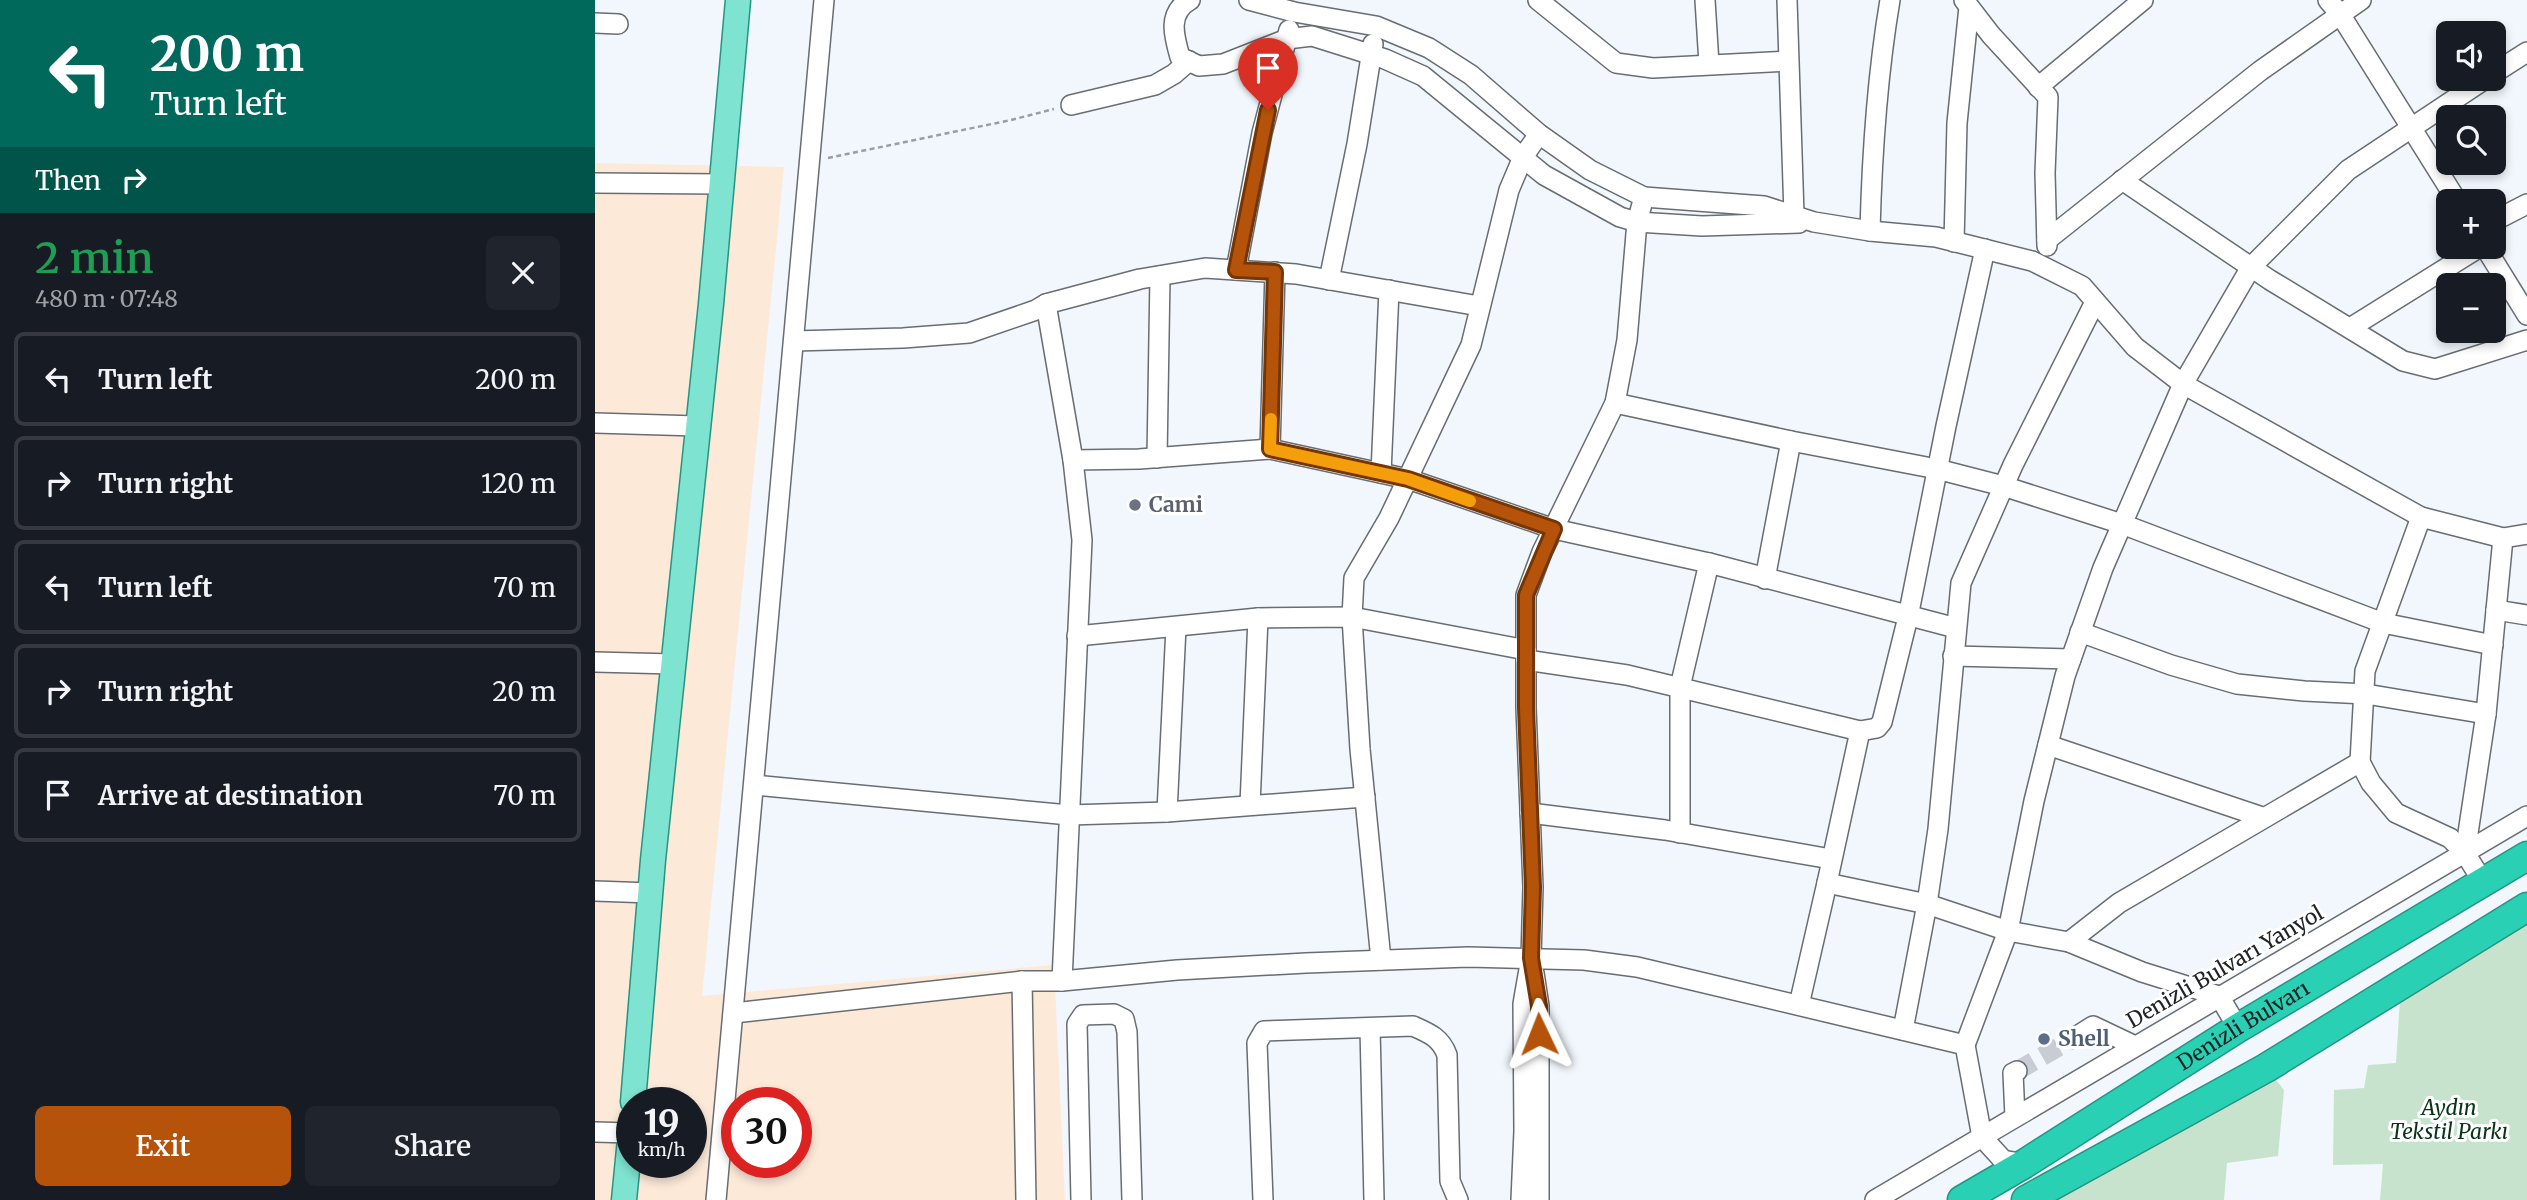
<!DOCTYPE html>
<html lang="en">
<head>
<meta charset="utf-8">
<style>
  body { margin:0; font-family:Merriweather,serif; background:#20242c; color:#f1f3f6; height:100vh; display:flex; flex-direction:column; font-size:26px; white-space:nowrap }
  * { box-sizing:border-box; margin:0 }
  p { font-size:23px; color:#9ea1a6 }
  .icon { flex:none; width:38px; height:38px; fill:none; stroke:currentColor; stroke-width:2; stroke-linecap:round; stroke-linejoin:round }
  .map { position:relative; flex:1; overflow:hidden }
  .side { display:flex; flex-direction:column; background:#171b24; width:595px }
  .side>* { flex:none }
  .banner { background:#00695c; color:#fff; overflow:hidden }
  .tools { position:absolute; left:1841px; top:21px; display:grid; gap:14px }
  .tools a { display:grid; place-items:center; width:70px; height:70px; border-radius:10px; background:#171b24; box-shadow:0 4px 10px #0003; font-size:35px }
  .speed { position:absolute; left:21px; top:1087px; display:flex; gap:14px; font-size:35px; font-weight:700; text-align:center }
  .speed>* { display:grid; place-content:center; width:91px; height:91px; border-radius:50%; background:#171b24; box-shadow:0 4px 10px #0003; line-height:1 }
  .speed small { font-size:18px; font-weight:400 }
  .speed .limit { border:10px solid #d22; background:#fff; color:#111 }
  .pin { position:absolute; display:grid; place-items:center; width:60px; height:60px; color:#fff; margin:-72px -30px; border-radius:50% 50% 50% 0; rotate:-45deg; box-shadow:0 0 7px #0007 }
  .pin .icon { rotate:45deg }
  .me { position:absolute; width:77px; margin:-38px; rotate:358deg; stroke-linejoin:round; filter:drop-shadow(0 0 5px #0008) }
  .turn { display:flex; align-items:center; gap:24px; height:147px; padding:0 35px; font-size:32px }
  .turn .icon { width:91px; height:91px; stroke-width:2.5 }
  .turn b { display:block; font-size:49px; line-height:60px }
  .then { display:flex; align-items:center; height:66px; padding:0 35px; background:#0003; gap:14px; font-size:26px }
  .round { display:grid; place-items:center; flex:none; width:74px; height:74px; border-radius:10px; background:#20242c }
  .head { display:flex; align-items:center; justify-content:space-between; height:119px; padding:0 35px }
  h1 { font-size:42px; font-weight:600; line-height:52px; color:#1e9e55 }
  .cta { display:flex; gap:14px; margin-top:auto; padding:14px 35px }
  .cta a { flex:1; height:80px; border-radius:10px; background:#b45309; color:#fff; font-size:28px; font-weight:600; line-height:80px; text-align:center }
  .cta a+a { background:#20242c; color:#f1f3f6 }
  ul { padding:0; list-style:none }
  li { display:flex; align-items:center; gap:21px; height:94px; margin:0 14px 10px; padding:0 21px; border:4px solid #363941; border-radius:10px }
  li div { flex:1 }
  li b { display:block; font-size:26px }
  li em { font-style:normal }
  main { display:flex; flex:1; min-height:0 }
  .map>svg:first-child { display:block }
  .industrial { fill:#fce9d8; fill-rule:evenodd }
  .green { fill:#c8e3cd }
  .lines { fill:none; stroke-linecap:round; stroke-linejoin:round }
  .minor-tunnel { stroke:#c7cdd2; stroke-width:19; stroke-dasharray:19 10; stroke-linecap:butt }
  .minor-casing { stroke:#686d72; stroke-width:22 }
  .major-casing { stroke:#279482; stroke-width:27 }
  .highway-casing { stroke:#279482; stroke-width:31 }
  .path { stroke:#9a9ea3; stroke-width:2.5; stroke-dasharray:5 3.5; stroke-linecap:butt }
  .minor { stroke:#fff; stroke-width:19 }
  .major { stroke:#7fe3d2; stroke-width:24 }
  .highway { stroke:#2ad0b4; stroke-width:28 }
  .route-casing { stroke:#753606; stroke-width:18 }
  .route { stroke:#b45309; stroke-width:12 }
  .slow { stroke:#f59e0b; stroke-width:12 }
  .worship-dot { fill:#6b7280; stroke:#fff; stroke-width:2.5 }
  .service-dot { fill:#5c6f8a; stroke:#fff; stroke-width:2.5 }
  .labels { text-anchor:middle; stroke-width:6; stroke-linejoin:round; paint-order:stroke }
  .worship-label { font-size:21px; font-weight:bold; fill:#5b616d; stroke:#fff; text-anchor:start }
  .street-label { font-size:21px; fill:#212426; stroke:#fff }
  .service-label { font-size:21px; font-weight:bold; fill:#4e5e75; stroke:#fff; text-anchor:start }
  .park-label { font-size:21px; font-style:italic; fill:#083417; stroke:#fff }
</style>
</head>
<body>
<main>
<section class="side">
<div class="banner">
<div class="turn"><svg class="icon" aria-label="left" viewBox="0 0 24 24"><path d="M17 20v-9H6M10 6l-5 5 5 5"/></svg><div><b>200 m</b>Turn left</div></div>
<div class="then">Then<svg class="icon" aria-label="right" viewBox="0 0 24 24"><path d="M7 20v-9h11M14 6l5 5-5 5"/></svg></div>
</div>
<div class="head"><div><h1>2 min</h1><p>480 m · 07:48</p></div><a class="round"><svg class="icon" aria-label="close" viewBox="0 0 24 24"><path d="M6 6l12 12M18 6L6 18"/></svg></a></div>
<ul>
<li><svg class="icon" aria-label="left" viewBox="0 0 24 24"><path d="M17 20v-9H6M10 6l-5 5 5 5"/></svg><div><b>Turn left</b></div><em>200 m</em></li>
<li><svg class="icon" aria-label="right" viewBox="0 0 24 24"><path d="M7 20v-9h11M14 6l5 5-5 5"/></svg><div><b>Turn right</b></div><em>120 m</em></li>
<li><svg class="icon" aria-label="left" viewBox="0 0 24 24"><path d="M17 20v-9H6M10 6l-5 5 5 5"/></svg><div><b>Turn left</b></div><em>70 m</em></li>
<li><svg class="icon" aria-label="right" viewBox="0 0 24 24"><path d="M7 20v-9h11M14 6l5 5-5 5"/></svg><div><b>Turn right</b></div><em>20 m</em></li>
<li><svg class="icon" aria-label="arrive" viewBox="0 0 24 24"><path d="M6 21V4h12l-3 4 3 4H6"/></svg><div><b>Arrive at destination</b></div><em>70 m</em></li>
</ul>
<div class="cta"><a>Exit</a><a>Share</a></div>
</section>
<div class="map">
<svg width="1932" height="1200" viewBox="0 0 1932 1200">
  <rect width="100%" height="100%" fill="#f1f7fd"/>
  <path class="industrial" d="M0,163L189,167L107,996L459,965L470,1200H0ZM37,1102H96V1162H37ZM142,1102H201V1162H142Z"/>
  <g class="green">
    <polygon points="1932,924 1932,1200 1785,1200 1788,1164 1738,1165 1739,1090 1769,1088 1773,1065 1801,1063 1805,999"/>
    <polygon points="1675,1072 1689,1090 1683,1156 1632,1163 1629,1200 1448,1200"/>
  </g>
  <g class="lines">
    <polyline class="minor-tunnel" points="1422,1071 1479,1038"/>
    <defs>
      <g id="minor">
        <path d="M595,0C572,13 579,36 585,57L604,66L628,64L692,39L717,36L790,59L828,76L949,175L1025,217L1042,222L1107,226L1204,223"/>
        <polyline points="654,0 699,12 781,26 834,48 876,75 944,134 995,170 1049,197 1169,206 1219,222 1275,231 1341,237 1437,261 1487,286 1540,347 1588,384 1508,568 1470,676 1439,801 1413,931 1370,1045"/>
        <polyline points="943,0 1021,63 1058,68 1193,61"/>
        <polyline points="1110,0 1114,64"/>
        <polyline points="1192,0 1199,215"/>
        <polyline points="1369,0 1396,35 1453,97 1450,173 1452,246"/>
        <polyline points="1733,0 1745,14 1862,201"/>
        <polyline points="0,23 23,24"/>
        <polyline points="1899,73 1932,52"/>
        <polyline points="1890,79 1753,170 1656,267 1588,384 1826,517 1908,538"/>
        <polyline points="1443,87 1548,0"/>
        <polyline points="476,105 560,85 579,74 594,61"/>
        <polyline points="1527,180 1675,280 1808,361 1840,369 1932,340"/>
        <polyline points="0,183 127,184"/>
        <polyline points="1899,221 1932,204"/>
        <path d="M1275,231C1277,153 1282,77 1295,0"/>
        <polyline points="1452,240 1665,71 1766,0"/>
        <polyline points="1359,242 1362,123 1374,7"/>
        <polyline points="1890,247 1932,315"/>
        <polyline points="641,270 667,133 694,30"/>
        <polyline points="734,280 762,144 778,44"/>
        <polyline points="451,304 478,460 487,540 467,981"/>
        <polyline points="1755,328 1885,247"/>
        <polyline points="199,341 308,338 374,333 441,310 451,304 545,279 610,268 701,274 884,306"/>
        <polyline points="1020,403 1196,441 1170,579"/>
        <polyline points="0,423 102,426"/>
        <polyline points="1196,441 1342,469 1408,486 1527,524 1788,623 1898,645"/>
        <polyline points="675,449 680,272"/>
        <polyline points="562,458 565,276"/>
        <polyline points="478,460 544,459 675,449 813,479 959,529 1114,563 1085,687 1085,833"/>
        <polyline points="786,473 794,290"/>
        <polyline points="1114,563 1361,628"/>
        <polyline points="1901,610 1932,615"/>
        <polyline points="1485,632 1576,665 1642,684 1709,691 1771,694 1891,714"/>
        <polyline points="482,636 663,618 757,617 931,650"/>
        <polyline points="1358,656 1476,659"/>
        <polyline points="931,660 1032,675 1265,731"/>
        <polyline points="0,662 78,664"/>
        <polyline points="1453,745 1667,817"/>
        <polyline points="1765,762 1776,783 1801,813 1855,838 1870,853 1888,882"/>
        <polyline points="159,785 474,815 572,812 770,797"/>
        <polyline points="655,805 663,618"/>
        <polyline points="572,812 581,627"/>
        <polyline points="935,813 1070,830 1236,859"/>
        <polyline points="1870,853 1891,714 1908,538 1932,534"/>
        <polyline points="1232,883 1265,731 1282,728 1287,722 1313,617 1351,426 1390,249"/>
        <polyline points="0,891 56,893"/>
        <polyline points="1474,942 1524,903 1765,762 1770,671 1826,517"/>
        <polyline points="786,960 765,749 757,617 759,578 794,518 876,345 914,190 928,157 944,134"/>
        <polyline points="939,973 944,1006 944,1200"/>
        <polyline points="427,981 431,1200"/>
        <polyline points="1204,1005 1232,883 1332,904 1413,931 1474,942 1547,972 1624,996 1643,1028"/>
        <polyline points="139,1013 427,981 467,981 582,970 711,963 873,957 989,960 1042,967 1370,1045 1387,1137 1408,1160 1429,1164"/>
        <polyline points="775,1028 779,1200"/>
        <polyline points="1308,1030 1332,904 1343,829 1366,583 1418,465 1500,302"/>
        <polyline points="1479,1038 1498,1026 1540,1046"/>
        <polyline points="1420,1117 1418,1073 1422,1071"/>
        <polyline points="0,1132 35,1133"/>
        <polyline points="121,1200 229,0"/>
        <polyline points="486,1200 482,1024 488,1015 519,1014 529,1019 532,1032 537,1200"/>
        <path d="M668,1200L662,1043L669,1031L818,1026C834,1033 846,1038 852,1055L855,1181L863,1200"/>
        <polyline points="926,1200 929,1131 928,1004 936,958 938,887 931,708 931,595 947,552 1020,403 1032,340 1042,222 1049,197"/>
        <polyline points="1280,1200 1932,816"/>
      </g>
      <g id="major">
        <polyline points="38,1102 58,860 116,304 143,0"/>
        <polyline points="29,1200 37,1119"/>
      </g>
      <g id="highway">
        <path id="s1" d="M1367,1200L1429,1164L1643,1028L1932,856"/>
        <polyline points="1431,1200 1671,1068 1932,907"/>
      </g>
    </defs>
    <use href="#minor" class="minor-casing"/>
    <use href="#major" class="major-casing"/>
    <use href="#highway" class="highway-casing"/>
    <polyline class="path" points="233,158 416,120 459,109"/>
    <use href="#minor" class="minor"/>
    <use href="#major" class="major"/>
    <use href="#highway" class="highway"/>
  </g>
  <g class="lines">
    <defs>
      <polyline id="route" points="673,110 641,270 680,272 675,449 813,479 959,529 931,595 931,708 938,887 936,958 944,1006 944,1034"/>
    </defs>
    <use href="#route" class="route-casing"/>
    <use href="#route" class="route"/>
    <polyline class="slow" points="676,419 675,449 813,479 875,501"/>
  </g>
  <circle class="worship-dot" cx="540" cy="505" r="7"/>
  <circle class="service-dot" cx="1449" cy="1039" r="7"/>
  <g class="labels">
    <g class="worship-label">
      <text x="554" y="512">Cami</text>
    </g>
    <g class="street-label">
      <text transform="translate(1630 967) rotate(-30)" y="7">Denizli Bulvarı Yanyol</text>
      <text dy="7" stroke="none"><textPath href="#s1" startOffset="331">Denizli Bulvarı</textPath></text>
    </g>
    <g class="service-label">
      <text x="1463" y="1046">Shell</text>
    </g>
    <g class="park-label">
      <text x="1854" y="1115">Aydın<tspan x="1854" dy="24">Tekstil Parkı</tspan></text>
    </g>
  </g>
</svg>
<div class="tools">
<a><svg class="icon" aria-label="sound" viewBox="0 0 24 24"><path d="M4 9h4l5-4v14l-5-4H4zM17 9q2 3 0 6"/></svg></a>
<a><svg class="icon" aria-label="search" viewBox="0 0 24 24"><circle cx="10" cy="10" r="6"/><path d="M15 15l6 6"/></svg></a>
<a>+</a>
<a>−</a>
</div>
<div class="speed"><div>19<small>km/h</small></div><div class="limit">30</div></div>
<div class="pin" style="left:673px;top:110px;background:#d93025"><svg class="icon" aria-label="arrive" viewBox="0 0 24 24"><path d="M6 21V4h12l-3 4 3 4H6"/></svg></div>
<svg class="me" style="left:944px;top:1034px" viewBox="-20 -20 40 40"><path d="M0-17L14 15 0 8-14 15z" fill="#b45309" stroke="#fff" stroke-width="4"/></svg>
</div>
</main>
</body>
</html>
